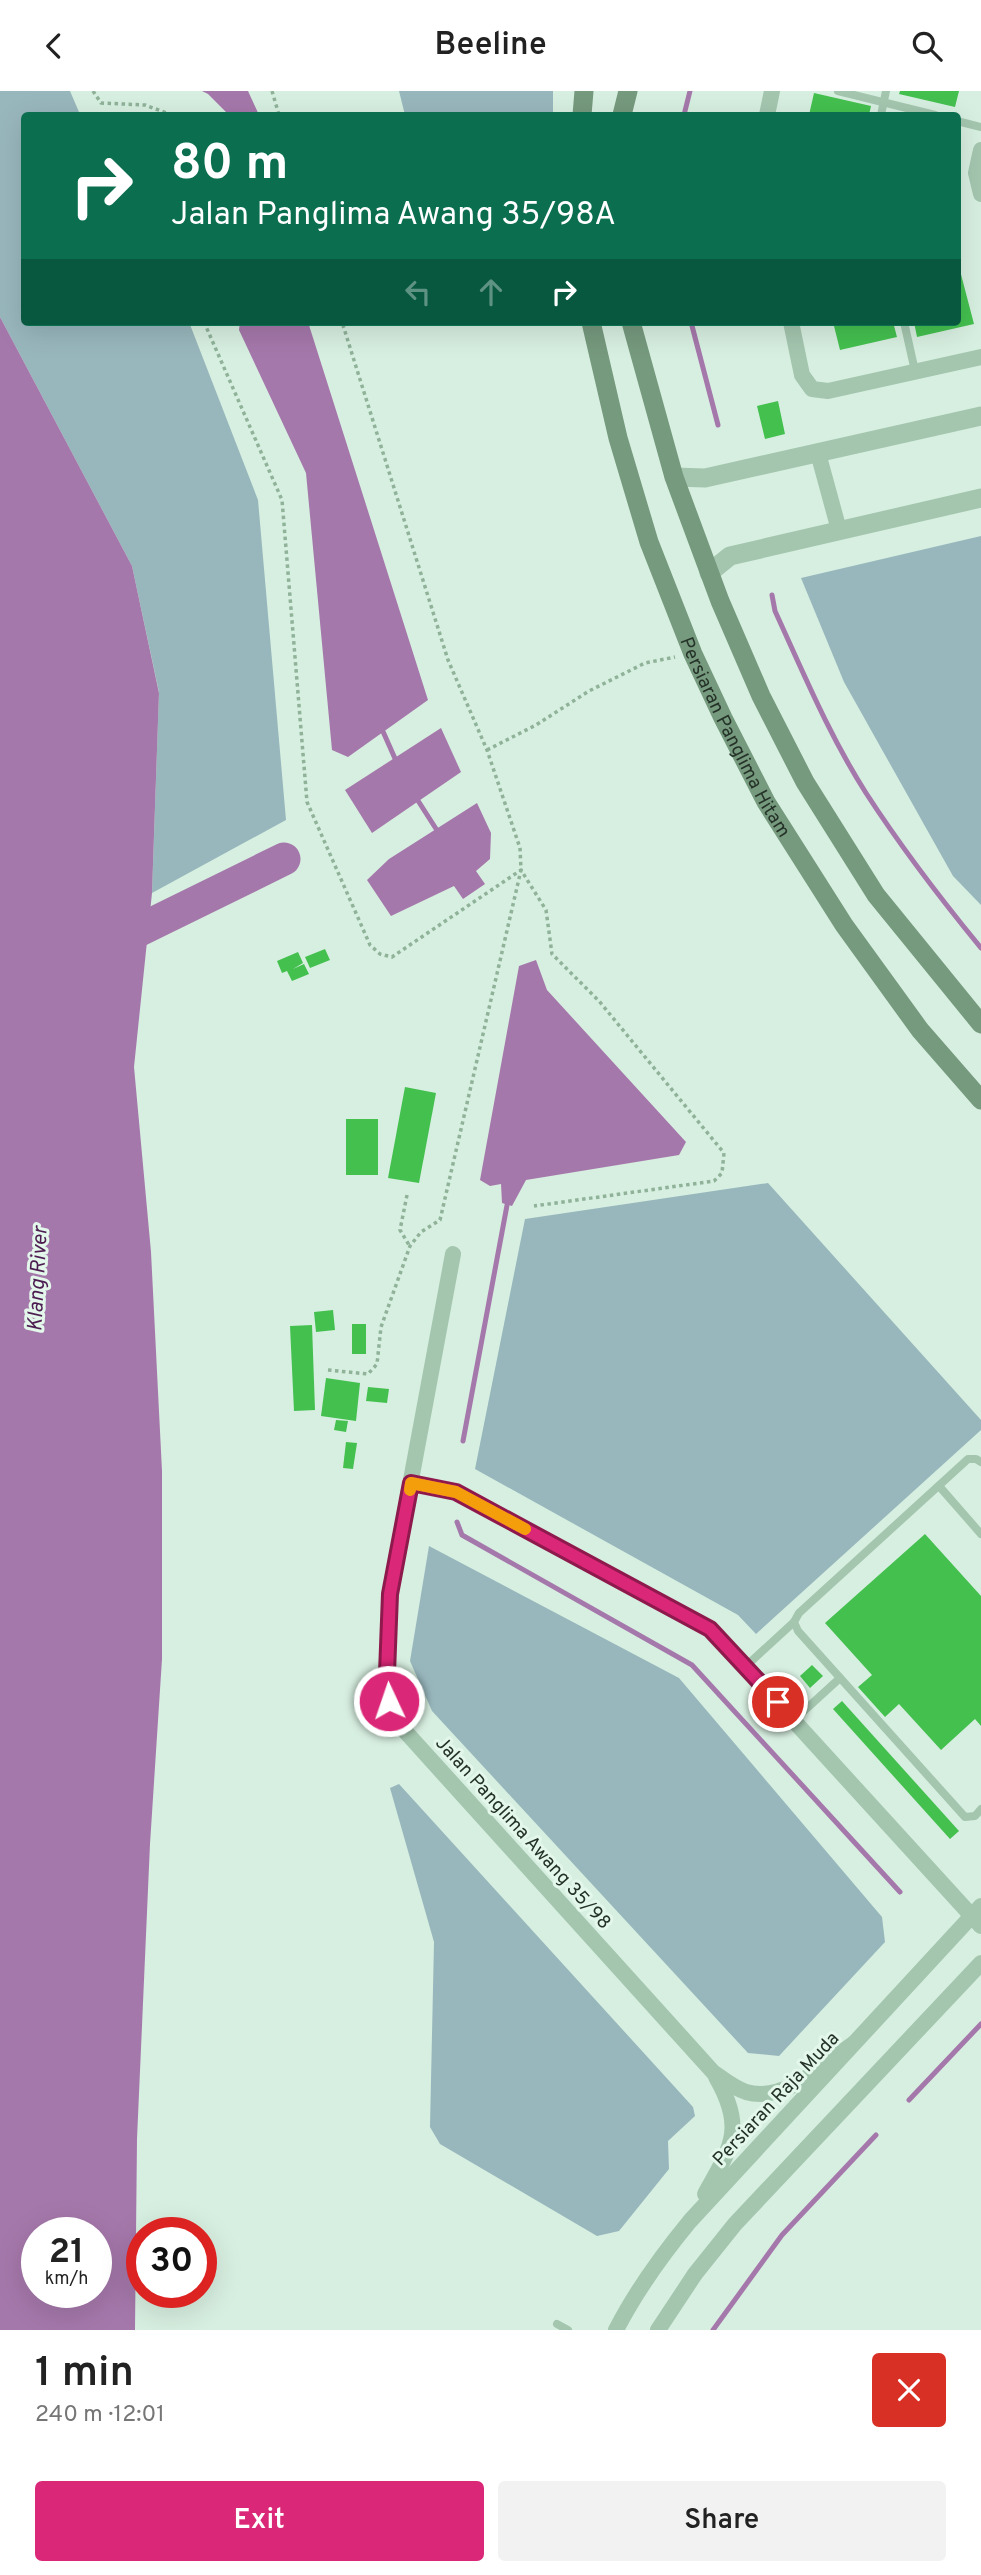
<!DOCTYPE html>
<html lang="en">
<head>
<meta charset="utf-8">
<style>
  body { margin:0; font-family:Overpass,sans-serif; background:#f2f2f2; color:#222; height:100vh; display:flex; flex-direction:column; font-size:26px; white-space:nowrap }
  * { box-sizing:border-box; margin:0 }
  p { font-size:23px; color:#767676 }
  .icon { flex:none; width:38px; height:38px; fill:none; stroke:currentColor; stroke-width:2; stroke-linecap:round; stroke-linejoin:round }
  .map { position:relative; height:2239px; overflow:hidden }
  .details { display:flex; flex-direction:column; background:#fff; flex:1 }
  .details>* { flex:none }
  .guide { position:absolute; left:21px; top:21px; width:940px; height:214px; border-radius:7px; box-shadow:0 7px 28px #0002; background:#0b6e4f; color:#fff; overflow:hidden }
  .speed { position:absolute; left:21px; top:2126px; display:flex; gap:14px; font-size:35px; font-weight:700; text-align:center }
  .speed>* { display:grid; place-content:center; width:91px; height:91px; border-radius:50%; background:#fff; box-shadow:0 7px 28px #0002; line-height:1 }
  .speed small { font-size:18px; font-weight:400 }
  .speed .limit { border:10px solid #d22; background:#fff; color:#111 }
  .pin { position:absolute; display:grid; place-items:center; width:60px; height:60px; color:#fff; margin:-30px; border:4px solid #fff; border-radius:50%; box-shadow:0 2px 7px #0007 }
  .me { position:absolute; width:77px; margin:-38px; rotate:357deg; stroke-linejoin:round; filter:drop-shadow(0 0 5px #0008) }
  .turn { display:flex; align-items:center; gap:24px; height:147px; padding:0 35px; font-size:32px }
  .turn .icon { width:91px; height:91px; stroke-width:2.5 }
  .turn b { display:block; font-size:49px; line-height:60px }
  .lanes { display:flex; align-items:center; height:66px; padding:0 35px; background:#0003; justify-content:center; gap:35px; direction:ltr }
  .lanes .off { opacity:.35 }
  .round { display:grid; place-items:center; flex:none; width:74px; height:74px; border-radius:7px; background:#f2f2f2 }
  .overview { display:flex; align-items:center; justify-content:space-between; height:119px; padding:0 35px }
  h1 { font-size:42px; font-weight:600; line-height:52px }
  .cta { display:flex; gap:14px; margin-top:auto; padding:14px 35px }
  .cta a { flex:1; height:80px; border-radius:7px; background:#db2777; color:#fff; font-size:28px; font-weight:600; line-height:80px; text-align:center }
  .cta a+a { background:#f2f2f2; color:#222 }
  header { display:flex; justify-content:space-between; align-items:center; height:91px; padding:0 35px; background:#fff; font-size:32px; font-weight:600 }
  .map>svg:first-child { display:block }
  .green { fill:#98b7bd }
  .water { fill:#a578ab; fill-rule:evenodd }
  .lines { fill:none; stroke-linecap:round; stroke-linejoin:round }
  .stream { stroke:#a578ab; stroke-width:5 }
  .river { stroke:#a578ab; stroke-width:33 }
  .building { fill:#44c04f }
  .path { stroke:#8fb299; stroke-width:3.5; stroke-dasharray:3.5 3.5; stroke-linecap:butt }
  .service { stroke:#a4c6af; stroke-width:8 }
  .minor { stroke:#a4c6af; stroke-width:16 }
  .tertiary { stroke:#a4c6af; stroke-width:19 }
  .secondary { stroke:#769a7e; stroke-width:19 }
  .route-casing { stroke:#8e194d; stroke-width:18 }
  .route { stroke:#db2777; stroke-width:12 }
  .slow { stroke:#f59e0b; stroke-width:12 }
  .labels { text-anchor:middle; stroke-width:6; stroke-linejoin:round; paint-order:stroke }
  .street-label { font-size:19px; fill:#253228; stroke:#e3f8eb }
  .water-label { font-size:21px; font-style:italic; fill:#4d1d51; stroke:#e3f8eb }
</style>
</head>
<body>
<header><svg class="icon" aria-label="back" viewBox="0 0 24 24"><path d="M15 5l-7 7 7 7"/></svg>Beeline<svg class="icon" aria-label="search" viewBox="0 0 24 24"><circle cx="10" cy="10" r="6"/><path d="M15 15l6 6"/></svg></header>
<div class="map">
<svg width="981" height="2239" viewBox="0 0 981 2239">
  <rect width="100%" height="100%" fill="#d7efe0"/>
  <g class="green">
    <polygon points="0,0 70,0 79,21 89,24 24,24 24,231 189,231 258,409 286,729 152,802 159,601 132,475 0,226"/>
    <polygon points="399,0 553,0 553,24 405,24"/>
    <polygon points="981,445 981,814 953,785 844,591 801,487"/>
    <polygon points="768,1092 981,1329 981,1339 756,1543 738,1524 475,1378 525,1128"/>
    <polygon points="429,1455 679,1587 882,1826 885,1851 779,1965 748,1962 432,1620 410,1570"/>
    <polygon points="399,1693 693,2016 695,2025 668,2050 669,2078 619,2140 597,2145 440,2053 430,2036 434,1851 390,1697"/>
  </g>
  <g class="water">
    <polygon points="202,0 248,0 259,24 229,24 208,3"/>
    <path d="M0,226L132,475L159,602L152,802L134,976L151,1161L162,1380V1568L150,1753L137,2048L135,2239H0ZM37,2142H96V2202H37Z"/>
    <polygon points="240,231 308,231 428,609 348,666 332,659 306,382 239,239"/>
    <polygon points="441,637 461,681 372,742 345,699"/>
    <polygon points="477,712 491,742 490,768 476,780 485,793 463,808 454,795 391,825 367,789 389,768"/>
    <polygon points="536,869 547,899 686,1051 679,1064 526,1089 512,1115 502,1112 501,1093 490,1095 480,1089 519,875"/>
  </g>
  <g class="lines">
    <g class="stream">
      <polyline points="684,24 690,0"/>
      <polyline points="691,231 718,334"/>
      <path d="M772,504L775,520C803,581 829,644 866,702C901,756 940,807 981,857"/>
      <polyline points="381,636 397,672"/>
      <polyline points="415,705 440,744"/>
      <polyline points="463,1350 508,1109"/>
      <polyline points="457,1431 462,1444 692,1574 900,1801"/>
      <polyline points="909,2009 981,1933"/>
      <polyline points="713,2239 782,2144 876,2044"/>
    </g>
    <polyline class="river" points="107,855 284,768"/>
  </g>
  <g class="building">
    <polygon points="900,0 959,0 955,16 899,3"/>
    <polygon points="814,2 871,15 869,24 809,24"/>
    <polygon points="957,168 974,233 917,246 914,231 957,231"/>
    <polygon points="833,231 893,231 897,246 840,259"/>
    <polygon points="778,310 785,343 765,348 757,315"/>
    <polygon points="325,858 330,869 310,877 305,866"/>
    <polygon points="298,861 303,872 293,878 304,873 309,883 292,890 287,880 282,882 277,870"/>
    <polygon points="405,996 436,1002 419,1092 388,1087"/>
    <rect x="346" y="1028" width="32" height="56"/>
    <polygon points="333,1219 335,1239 316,1241 314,1221"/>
    <rect x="352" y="1233" width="14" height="30"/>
    <polygon points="312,1234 315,1319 294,1320 290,1235"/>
    <polygon points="326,1287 360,1292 356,1330 321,1325"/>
    <polygon points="368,1296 389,1298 387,1312 366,1310"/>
    <polygon points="336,1329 348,1330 346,1341 334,1339"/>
    <polygon points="346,1351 357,1352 353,1378 343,1377"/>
    <polygon points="925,1443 981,1505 981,1635 975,1628 941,1659 899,1613 885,1626 858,1596 872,1584 825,1532"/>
    <polygon points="812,1574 823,1585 810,1597 800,1585"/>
    <polygon points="842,1610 959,1740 950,1748 833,1618"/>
  </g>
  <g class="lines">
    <g class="path">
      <polyline points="93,0 101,12 145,14 172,24"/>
      <polyline points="272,0 279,24"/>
      <polyline points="204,231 282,409 307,711 370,854 380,863 392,866 521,779 546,819 552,863 599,910 724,1062 722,1082 714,1090 534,1115"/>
      <polyline points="487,659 536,634 589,600 645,572 675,566"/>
      <polyline points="407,1104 400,1139 409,1154"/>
      <polyline points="328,1279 368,1283 377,1273 381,1236 410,1155 421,1141 440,1129 521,779 520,757 487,659 448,569 342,231"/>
    </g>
    <g class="service">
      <polyline points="838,0 935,24"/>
      <polyline points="881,24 886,0"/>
      <polyline points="957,30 981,36"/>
      <polyline points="904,231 915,280"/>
      <polyline points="981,1371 976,1368 968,1368 799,1522 794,1531 798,1540 965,1726 975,1725 981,1718"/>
      <polyline points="939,1395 981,1443"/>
      <polyline points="745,1576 794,1531"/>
      <polyline points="794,1629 840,1587"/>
      <polyline points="557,2233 568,2239"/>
    </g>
    <g class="minor">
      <polyline points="767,24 772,0"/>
      <polyline points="981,59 976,82 981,103"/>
      <polyline points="791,231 802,284 812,298 828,300 981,266"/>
      <polyline points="818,362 839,439"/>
      <path d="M453,1163L390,1502L387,1582L389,1610L404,1639L713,1981C723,1988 734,1997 746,2001C785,2012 823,1974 853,1953"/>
      <polyline points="411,1392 456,1401 710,1538 981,1835"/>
      <path d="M705,2103C731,2056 746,2038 716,1986"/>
      <path d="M616,2239C636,2200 662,2164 690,2130L981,1815"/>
      <polyline points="658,2239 695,2183 735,2133 981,1872"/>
    </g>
    <g class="tertiary">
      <polyline points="674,386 705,387 981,325"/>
      <polyline points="709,482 730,465 981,407"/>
    </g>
    <g class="secondary">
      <polyline points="582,24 584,0"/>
      <polyline points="622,24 628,0"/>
      <path id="s1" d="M591,231L618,347L649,451L693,563L723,627L766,711L844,834L920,939L981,1009"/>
      <polyline points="631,231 674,386 720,510 761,605 805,691 876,804 981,933"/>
    </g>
  </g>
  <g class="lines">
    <defs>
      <polyline id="route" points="389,1610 387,1582 390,1503 411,1392 456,1401 710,1538 778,1611"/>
    </defs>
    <use href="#route" class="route-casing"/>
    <use href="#route" class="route"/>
    <polyline class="slow" points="410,1399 411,1392 456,1401 525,1438"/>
  </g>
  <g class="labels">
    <g class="street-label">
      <text dy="7" stroke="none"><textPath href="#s1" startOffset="441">Persiaran Panglima Hitam</textPath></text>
      <text transform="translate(524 1741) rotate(48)" y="7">Jalan Panglima Awang 35/98</text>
      <text transform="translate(775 2007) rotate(-47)" y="7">Persiaran Raja Muda</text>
    </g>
    <g class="water-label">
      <text transform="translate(37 1188) rotate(-87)" y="7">Klang River</text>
    </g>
  </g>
</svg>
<div class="speed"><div>21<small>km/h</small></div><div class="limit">30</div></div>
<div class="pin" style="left:778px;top:1611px;background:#d93025"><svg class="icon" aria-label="arrive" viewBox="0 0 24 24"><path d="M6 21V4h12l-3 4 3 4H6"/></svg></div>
<svg class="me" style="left:389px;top:1610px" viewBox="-20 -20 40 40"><circle r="17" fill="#db2777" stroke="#fff" stroke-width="3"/><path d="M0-11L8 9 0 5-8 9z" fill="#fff"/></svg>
<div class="guide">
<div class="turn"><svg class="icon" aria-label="right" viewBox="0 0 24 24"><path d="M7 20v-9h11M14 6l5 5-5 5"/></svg><div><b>80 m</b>Jalan Panglima Awang 35/98A</div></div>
<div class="lanes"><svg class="icon off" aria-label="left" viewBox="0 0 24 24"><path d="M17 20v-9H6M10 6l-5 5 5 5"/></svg><svg class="icon off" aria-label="ahead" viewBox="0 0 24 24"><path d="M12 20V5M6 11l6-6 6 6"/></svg><svg class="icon" aria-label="right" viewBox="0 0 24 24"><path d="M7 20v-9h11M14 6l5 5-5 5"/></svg></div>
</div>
</div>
<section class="details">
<div class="overview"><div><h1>1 min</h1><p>240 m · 12:01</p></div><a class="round" style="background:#d93025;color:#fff"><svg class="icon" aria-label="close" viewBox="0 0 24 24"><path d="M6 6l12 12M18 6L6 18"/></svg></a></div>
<div class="cta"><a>Exit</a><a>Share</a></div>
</section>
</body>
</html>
